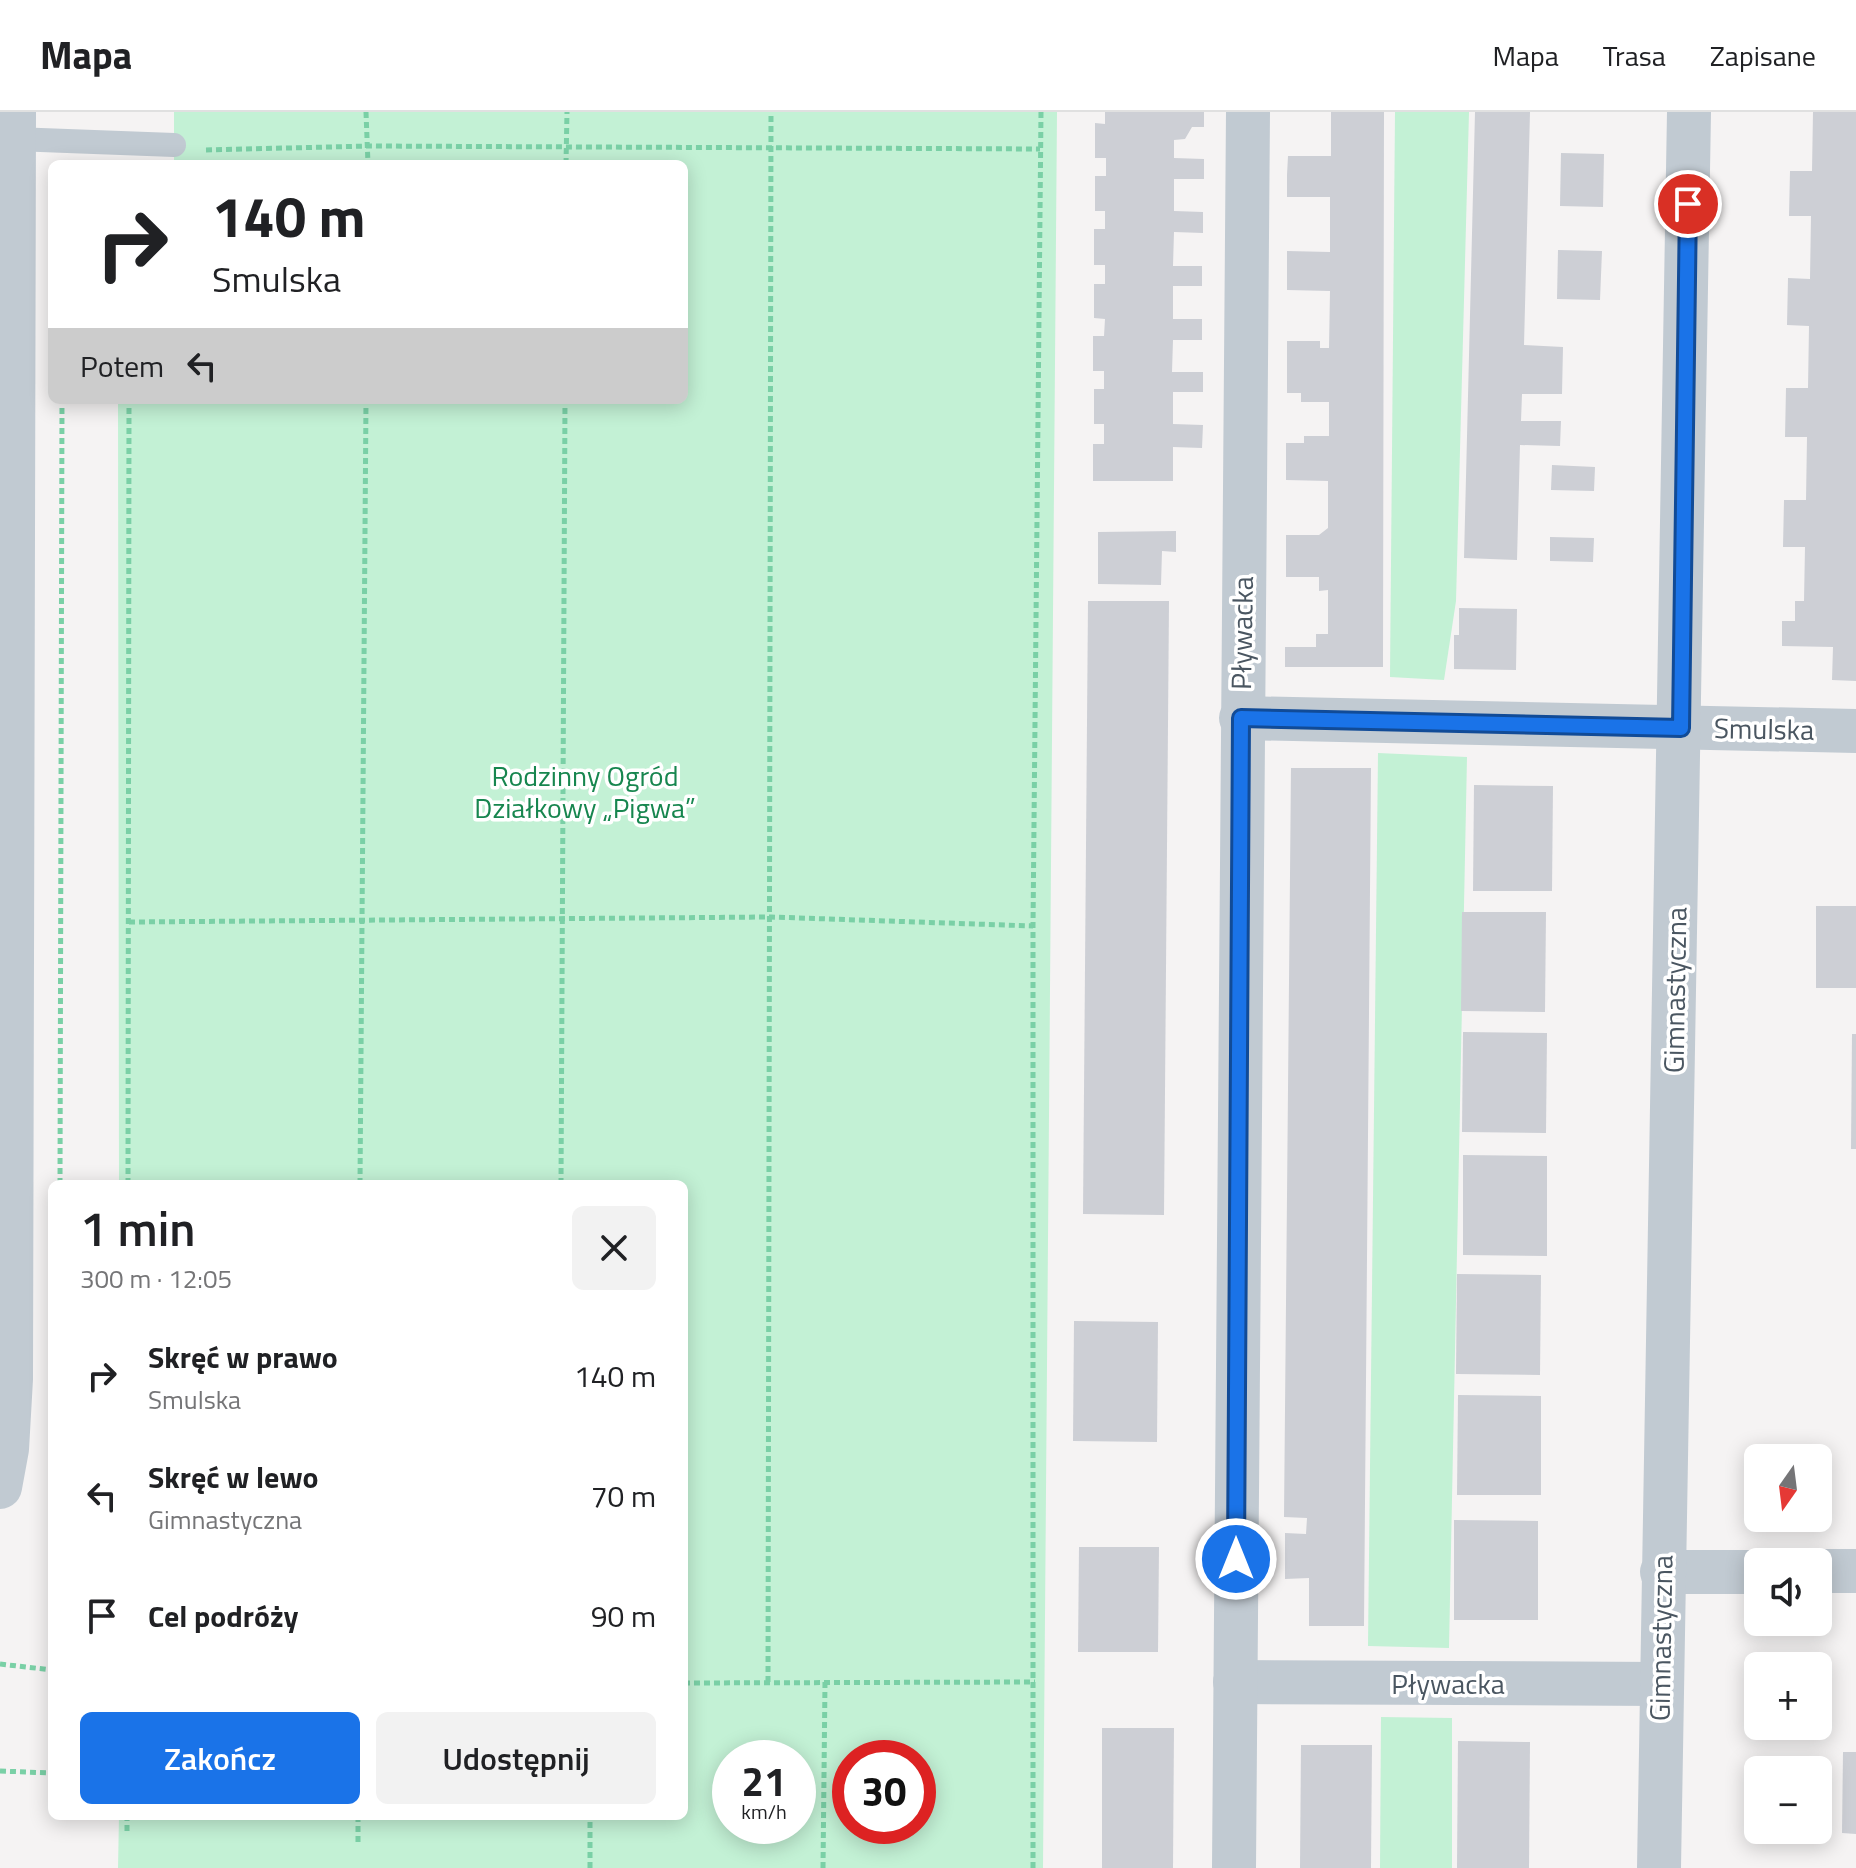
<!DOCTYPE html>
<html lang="pl">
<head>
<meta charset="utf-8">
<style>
  body { margin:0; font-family:"Titillium Web",sans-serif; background:#f2f2f2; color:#202124; height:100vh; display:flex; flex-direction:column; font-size:30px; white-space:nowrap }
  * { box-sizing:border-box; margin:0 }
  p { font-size:26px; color:#757577 }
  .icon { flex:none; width:44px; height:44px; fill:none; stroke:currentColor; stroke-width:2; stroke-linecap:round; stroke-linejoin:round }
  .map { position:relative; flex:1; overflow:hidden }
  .details { position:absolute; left:48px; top:1068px; width:640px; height:640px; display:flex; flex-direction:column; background:#fff; border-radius:12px; box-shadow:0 4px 20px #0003 }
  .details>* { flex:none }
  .top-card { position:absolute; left:48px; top:48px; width:640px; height:244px; border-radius:12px; box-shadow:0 4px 20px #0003; background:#fff; color:#202124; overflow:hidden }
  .needle { width:52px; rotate:194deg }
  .tools { position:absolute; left:1744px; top:1332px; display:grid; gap:16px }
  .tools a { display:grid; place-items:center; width:88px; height:88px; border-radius:12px; background:#fff; box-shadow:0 4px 20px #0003; font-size:40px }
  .speed { position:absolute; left:712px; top:1628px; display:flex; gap:16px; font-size:40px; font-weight:700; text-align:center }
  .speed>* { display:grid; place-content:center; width:104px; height:104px; border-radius:50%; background:#fff; box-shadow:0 4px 20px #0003; line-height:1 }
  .speed small { font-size:20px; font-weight:400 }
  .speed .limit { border:12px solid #d22; background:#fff; color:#111 }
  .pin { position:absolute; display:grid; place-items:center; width:68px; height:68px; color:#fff; margin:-34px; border:4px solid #fff; border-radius:50%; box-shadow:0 2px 8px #0007 }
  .me { position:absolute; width:88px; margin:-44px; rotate:0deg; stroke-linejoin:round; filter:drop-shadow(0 0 6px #0008) }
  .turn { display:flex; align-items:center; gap:28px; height:168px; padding:0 32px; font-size:36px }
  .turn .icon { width:104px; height:104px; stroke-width:2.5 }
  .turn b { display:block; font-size:56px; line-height:68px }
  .then { display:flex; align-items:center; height:76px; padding:0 32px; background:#0003; gap:16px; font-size:30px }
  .round { display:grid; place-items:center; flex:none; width:84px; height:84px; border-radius:12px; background:#f2f2f2 }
  .overview { display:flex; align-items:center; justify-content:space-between; height:136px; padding:0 32px }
  h1 { font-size:48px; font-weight:600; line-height:60px }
  .button { display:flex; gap:16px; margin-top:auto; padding:16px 32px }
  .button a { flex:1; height:92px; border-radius:12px; background:#1a73e8; color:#fff; font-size:32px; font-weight:600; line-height:92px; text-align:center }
  .button a+a { background:#f2f2f2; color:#202124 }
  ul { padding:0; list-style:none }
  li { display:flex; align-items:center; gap:24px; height:120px; padding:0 32px }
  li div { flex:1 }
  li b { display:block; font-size:30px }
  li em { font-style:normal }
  header { display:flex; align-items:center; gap:48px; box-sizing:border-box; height:112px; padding:0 40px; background:#fff; border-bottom:2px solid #e0e0e0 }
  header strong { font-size:38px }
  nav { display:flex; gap:44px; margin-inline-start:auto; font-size:28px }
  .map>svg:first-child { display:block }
  .green { fill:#c3f1d5; fill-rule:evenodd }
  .building { fill:#cdcfd5 }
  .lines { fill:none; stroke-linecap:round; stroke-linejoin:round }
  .path { stroke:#7ad0a6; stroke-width:5; stroke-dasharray:6 4; stroke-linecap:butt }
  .service { stroke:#c1cad2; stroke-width:24 }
  .minor { stroke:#c1cad2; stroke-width:44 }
  .tertiary { stroke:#c1cad2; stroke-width:44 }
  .route-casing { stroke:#114b97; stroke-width:20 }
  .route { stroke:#1a73e8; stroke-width:14 }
  .labels { text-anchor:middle; stroke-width:7; stroke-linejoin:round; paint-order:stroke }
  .street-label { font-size:28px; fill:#4a5661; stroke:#fff }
  .park-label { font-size:28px; fill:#17864f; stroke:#fff }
</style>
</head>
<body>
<header>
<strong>Mapa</strong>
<nav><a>Mapa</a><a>Trasa</a><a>Zapisane</a></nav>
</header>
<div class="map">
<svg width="1856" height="1756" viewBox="0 0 1856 1756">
  <rect width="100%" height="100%" fill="#f5f3f3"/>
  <g class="green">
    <path d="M174,0H1057L1043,1756H118L119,1704H684V1072H119L118,288H684V52H174ZM730,1646H798V1714H730ZM850,1646H918V1714H850Z"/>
    <polygon points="1395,0 1469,0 1456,489 1444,568 1390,565"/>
    <polygon points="1378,641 1467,645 1449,1536 1368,1534"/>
    <polygon points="1381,1605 1452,1606 1452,1756 1380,1756"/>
  </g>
  <g class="building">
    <polygon points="1105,0 1204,0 1204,15 1192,15 1185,27 1174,28 1174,46 1204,47 1204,67 1174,67 1174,99 1203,100 1203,121 1174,120 1173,154 1202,154 1202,174 1173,174 1173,207 1202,207 1202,228 1173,228 1172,260 1203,260 1203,280 1173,280 1173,312 1203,313 1202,336 1173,335 1173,369 1093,369 1093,332 1104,332 1104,312 1094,312 1094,277 1104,277 1104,259 1093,259 1093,224 1104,224 1105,207 1094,206 1094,172 1105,172 1105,153 1094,153 1094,117 1105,117 1105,99 1095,99 1095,64 1106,64 1106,46 1095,46 1095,11 1105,12"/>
    <polygon points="1331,0 1384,0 1383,555 1285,555 1285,535 1316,535 1316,522 1328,522 1328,478 1319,479 1319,465 1286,465 1286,423 1319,423 1328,416 1328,369 1286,368 1286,331 1304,331 1304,324 1329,324 1329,290 1301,290 1301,281 1287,281 1287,229 1320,229 1320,236 1329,236 1330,179 1287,178 1287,139 1330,140 1330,85 1287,85 1287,63 1288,44 1331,44"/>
    <polygon points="1475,0 1530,0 1524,233 1563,235 1562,282 1522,282 1521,309 1561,309 1560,334 1520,333 1517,448 1464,446"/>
    <polygon points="1813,0 1856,0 1856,569 1832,568 1833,535 1782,534 1782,509 1795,509 1795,489 1804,489 1805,435 1783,435 1784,388 1806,388 1807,325 1785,325 1786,276 1808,276 1809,214 1787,213 1788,166 1810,167 1811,104 1789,104 1790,59 1812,59"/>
    <polygon points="1561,41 1604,42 1603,95 1560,94"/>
    <polygon points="1558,138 1602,139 1600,188 1557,187"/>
    <polygon points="1552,353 1595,355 1594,379 1551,378"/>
    <polygon points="1176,419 1176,440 1162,439 1161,473 1098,472 1098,420"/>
    <polygon points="1550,425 1594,426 1593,450 1550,449"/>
    <polygon points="1088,489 1169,489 1164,1103 1083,1102"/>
    <polygon points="1459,496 1517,497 1516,558 1454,557 1454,523 1459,523"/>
    <polygon points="1291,656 1371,656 1364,1514 1309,1514 1309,1466 1285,1467 1285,1421 1306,1422 1307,1406 1284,1405"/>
    <polygon points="1474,673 1553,674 1552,779 1473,779"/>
    <rect x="1816" y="794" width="40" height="82"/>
    <polygon points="1462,800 1546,800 1545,900 1461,899"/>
    <polygon points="1463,920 1547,921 1546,1021 1462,1020"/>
    <polygon points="1852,922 1856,922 1856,1037 1851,1037"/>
    <polygon points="1463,1043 1547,1044 1547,1144 1463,1143"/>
    <polygon points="1457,1162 1541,1163 1540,1263 1456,1262"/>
    <polygon points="1074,1209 1158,1210 1157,1330 1073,1329"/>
    <polygon points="1458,1283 1541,1284 1541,1383 1457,1383"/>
    <polygon points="1454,1408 1538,1409 1538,1508 1454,1508"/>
    <polygon points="1079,1435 1159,1435 1158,1540 1078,1540"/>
    <polygon points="1102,1616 1174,1616 1173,1756 1102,1756"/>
    <polygon points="1458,1629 1530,1630 1529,1756 1457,1756"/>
    <polygon points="1301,1633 1372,1633 1371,1756 1300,1756"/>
    <polygon points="1843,1640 1856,1640 1856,1722 1842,1721"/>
  </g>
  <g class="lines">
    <g class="path">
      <polyline points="366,0 368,52"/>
      <polyline points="206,38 368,34 1040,37"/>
      <polyline points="566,52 567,0"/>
      <polyline points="129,810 771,805 1033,814"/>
      <polyline points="60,1072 62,288"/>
      <polyline points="128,1072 129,288"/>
      <polyline points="360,1072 366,288"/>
      <polyline points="561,1072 565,288"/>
      <polyline points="0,1552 52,1558"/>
      <polyline points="768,1570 771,0"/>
      <polyline points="684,1571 1035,1570"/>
      <polyline points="0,1659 52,1661"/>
      <polyline points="358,1704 358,1731"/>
      <polyline points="127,1719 127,1704"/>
      <polyline points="590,1756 590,1704"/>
      <polyline points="823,1756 825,1570"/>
      <polyline points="1033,1756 1033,814 1041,0"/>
    </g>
    <polyline class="service" points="14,27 174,33"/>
    <g class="minor">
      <polyline points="1241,606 1856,619"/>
      <polyline points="1818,1459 1856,1459"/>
      <polyline points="1662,1460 1758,1460"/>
      <polyline points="1235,1570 1661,1572"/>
      <polyline points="1234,1756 1248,0"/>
      <polyline points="1659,1756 1689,0"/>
    </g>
    <polyline class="tertiary" points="0,1375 7,1337 11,1267 14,0"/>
  </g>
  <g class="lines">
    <defs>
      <polyline id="route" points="1236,1447 1241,606 1681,616 1688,92"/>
    </defs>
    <use href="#route" class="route-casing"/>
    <use href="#route" class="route"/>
  </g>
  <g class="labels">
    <g class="street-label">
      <text transform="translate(1242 521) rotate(-89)" y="10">Pływacka</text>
      <text transform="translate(1764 617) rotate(1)" y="10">Smulska</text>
      <text transform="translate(1675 878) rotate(-89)" y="10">Gimnastyczna</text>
      <text transform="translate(1661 1526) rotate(-89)" y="10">Gimnastyczna</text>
      <text x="1448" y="1582">Pływacka</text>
    </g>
    <g class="park-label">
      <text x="585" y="674">Rodzinny Ogród<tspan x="585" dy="32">Działkowy „Pigwa”</tspan></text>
    </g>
  </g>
</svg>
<div class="tools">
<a><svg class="needle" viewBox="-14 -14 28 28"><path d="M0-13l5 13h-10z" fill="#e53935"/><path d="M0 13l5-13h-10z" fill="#757577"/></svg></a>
<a><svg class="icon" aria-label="sound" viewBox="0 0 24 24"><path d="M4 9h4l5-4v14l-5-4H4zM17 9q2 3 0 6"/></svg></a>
<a>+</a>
<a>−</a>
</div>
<div class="speed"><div>21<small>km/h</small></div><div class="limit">30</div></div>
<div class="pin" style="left:1688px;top:92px;background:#d93025"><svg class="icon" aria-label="arrive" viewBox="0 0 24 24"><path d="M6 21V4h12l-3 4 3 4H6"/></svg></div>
<svg class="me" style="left:1236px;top:1447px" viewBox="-20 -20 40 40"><circle r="17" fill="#1a73e8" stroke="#fff" stroke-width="3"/><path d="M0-11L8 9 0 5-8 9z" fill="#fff"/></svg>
<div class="top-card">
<div class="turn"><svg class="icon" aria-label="right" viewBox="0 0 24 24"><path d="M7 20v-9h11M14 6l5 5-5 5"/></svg><div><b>140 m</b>Smulska</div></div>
<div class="then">Potem<svg class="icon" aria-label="left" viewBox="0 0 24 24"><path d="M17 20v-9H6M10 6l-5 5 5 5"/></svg></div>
</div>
<section class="details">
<div class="overview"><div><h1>1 min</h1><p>300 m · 12:05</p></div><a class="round"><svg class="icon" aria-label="close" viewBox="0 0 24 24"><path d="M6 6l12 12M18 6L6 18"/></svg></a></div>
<ul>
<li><svg class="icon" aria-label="right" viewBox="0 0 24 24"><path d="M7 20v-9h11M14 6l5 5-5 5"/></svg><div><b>Skręć w prawo</b><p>Smulska</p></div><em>140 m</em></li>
<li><svg class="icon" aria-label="left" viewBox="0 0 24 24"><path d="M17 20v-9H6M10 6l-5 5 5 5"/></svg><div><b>Skręć w lewo</b><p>Gimnastyczna</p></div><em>70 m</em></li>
<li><svg class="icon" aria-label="arrive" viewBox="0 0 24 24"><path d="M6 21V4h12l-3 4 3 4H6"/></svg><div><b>Cel podróży</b></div><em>90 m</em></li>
</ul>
<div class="button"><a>Zakończ</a><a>Udostępnij</a></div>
</section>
</div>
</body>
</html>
